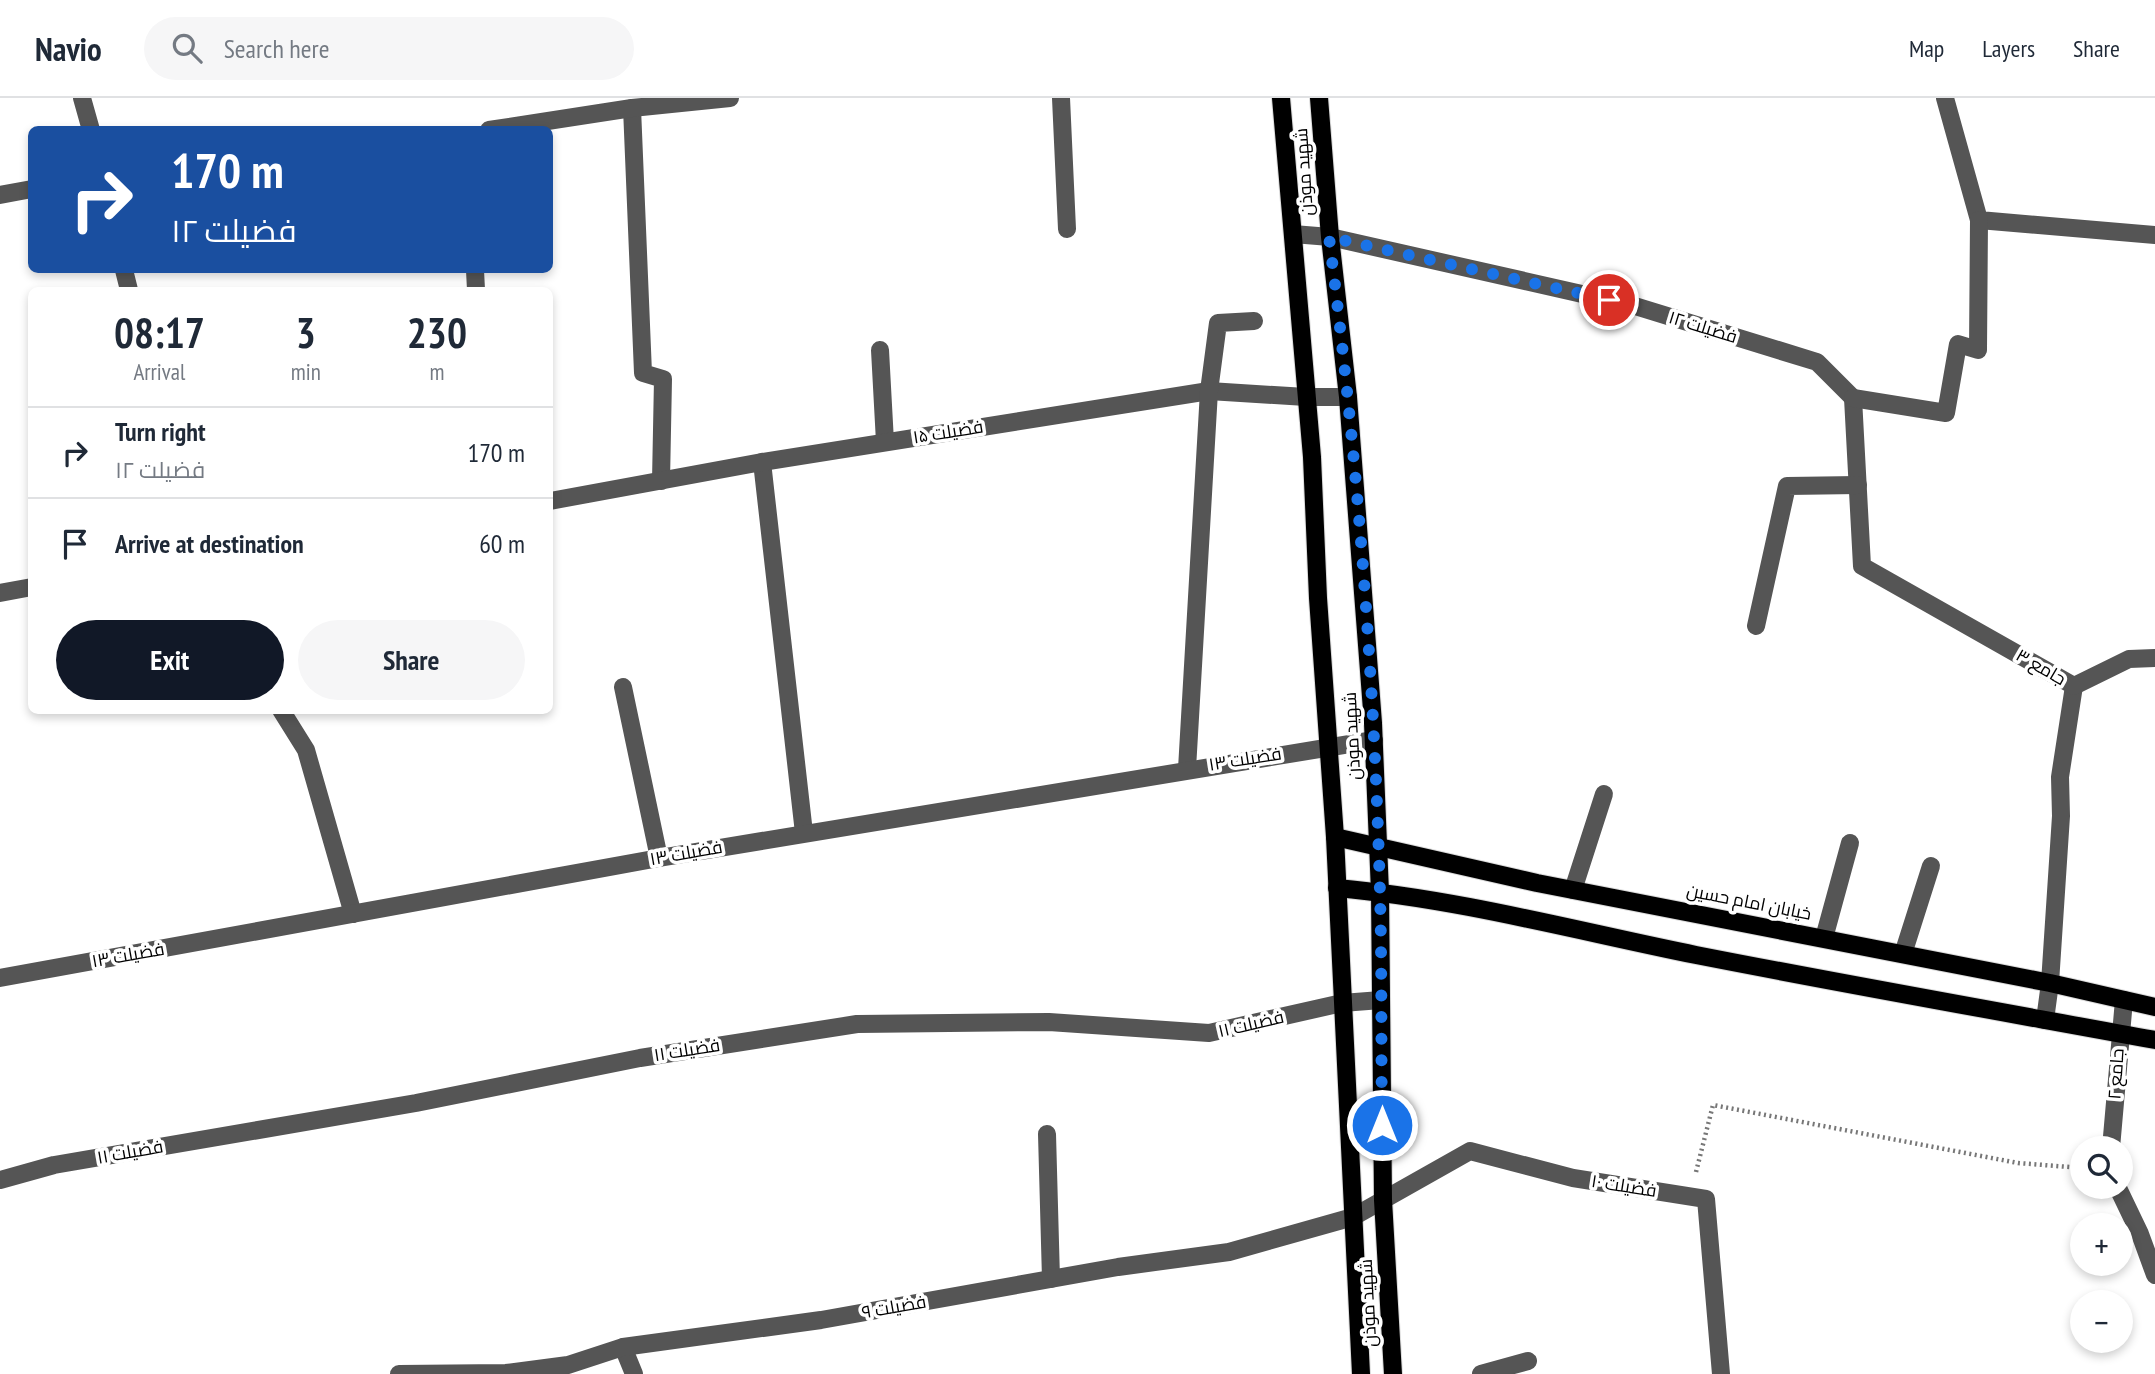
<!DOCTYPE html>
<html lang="en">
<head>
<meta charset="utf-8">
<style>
  body { margin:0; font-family:"PT Sans Narrow",Cairo,sans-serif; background:#f6f6f7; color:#1f2937; height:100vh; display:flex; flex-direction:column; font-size:26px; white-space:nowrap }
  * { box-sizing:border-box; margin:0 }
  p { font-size:23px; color:#747a83 }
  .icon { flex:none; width:38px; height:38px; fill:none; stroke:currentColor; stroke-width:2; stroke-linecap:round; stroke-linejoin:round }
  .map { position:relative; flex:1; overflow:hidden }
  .side { position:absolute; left:28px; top:189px; width:525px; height:427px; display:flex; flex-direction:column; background:#fff; border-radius:10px; box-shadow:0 4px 10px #0003 }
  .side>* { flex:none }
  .guide { position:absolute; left:28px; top:28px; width:525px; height:147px; border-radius:10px; box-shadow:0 4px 10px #0003; background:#1a4fa0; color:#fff; overflow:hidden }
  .controls { position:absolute; left:2070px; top:1038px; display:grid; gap:14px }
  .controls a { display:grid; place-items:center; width:63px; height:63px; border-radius:50%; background:#fff; box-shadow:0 4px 10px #0003; font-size:35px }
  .pin { position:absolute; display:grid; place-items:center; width:60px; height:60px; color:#fff; margin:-30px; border:4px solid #fff; border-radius:50%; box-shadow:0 2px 7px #0007 }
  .me { position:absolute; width:77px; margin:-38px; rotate:0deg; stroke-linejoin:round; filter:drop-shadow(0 0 5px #0008) }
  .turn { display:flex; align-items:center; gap:24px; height:147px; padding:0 28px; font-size:32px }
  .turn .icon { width:91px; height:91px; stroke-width:2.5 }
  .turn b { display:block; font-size:49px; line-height:60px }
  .eta { display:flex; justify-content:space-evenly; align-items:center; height:119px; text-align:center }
  .eta b { font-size:42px; font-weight:700; line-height:49px }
  .cta { display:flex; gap:14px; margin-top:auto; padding:14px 28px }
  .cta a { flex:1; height:80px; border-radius:42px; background:#111827; color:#fff; font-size:28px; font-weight:700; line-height:80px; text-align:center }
  .cta a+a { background:#f6f6f7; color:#1f2937 }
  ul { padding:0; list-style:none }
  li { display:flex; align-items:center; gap:21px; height:91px; padding:0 28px; border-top:2px solid #e0e1e3 }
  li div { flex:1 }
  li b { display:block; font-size:26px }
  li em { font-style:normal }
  header { display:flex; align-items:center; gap:42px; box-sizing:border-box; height:98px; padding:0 35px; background:#fff; border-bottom:2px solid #e0e1e3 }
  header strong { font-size:33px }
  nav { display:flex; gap:38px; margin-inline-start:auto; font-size:24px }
  .search { width:490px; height:63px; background:#f6f6f7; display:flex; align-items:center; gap:18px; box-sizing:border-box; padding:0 24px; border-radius:38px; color:#747a83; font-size:26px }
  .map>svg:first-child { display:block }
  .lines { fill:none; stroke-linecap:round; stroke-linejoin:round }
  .major-casing { stroke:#dbdbdb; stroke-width:20 }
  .path { stroke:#777; stroke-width:4.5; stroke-dasharray:2 3.5; stroke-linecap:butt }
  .minor { stroke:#555; stroke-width:18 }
  .major { stroke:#000; stroke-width:18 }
  .route { stroke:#1a73e8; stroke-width:12; stroke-dasharray:0 21.6 }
  .labels { text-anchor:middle; stroke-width:7; stroke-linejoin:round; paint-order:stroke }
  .street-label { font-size:18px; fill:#000; stroke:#fff }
</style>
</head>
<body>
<header>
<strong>Navio</strong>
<div class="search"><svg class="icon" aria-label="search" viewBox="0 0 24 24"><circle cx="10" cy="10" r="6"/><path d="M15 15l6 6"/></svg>Search here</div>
<nav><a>Map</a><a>Layers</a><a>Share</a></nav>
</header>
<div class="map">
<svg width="2155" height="1276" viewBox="0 0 2155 1276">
  <rect width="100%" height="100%" fill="#fff"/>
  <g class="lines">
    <defs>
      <g id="major">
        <polyline points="1281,0 1312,359 1318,500 1335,739 1361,1276"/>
        <polyline points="1319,0 1330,139 1348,299 1373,625 1380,794 1383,1102 1393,1276"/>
        <polyline points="1335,739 1537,785 2050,885 2155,909"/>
        <path d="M1337,790C1459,801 1577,833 1696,857C1849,887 2002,914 2155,942"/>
      </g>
    </defs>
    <use href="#major" class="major-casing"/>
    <polyline class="path" points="1696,1074 1713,1007 2018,1065 2082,1070"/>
    <g class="minor">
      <polyline points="82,0 91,32"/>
      <polyline points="1061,0 1067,131"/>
      <polyline points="1945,0 1979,122 2155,137"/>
      <polyline points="632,10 643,275 663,281 661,383"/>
      <polyline points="489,32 632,10 730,0"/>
      <polyline points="0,97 32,91"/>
      <polyline points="1293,136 1330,139 1635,208 1817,264 1853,300"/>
      <polyline points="124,172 129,192"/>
      <polyline points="475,172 476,192"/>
      <polyline points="880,252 885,344"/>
      <polyline points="1853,300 1862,468 2074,588 2060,679 2061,718 2050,885 2045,922"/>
      <polyline points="1853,300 1946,315 1958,246 1978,252 1979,122"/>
      <polyline points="762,364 804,735"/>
      <polyline points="550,403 762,364 1209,293 1306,299 1348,299"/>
      <polyline points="0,495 32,489"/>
      <polyline points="1756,528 1787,388 1858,387"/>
      <polyline points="2074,588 2129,561 2155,560"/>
      <polyline points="623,589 659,760"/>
      <polyline points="281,612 306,652 353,816"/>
      <polyline points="1187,671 1209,293 1218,225 1254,223"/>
      <polyline points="1573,792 1604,696"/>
      <polyline points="1824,840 1850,745"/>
      <polyline points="1903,856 1931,768"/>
      <polyline points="0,880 659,760 1374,642"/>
      <polyline points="1047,1036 1051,1181"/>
      <polyline points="2111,1050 2124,902"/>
      <polyline points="0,1082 54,1067 416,1005 640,960 857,926 1049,924 1209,935 1342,905 1381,902"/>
      <polyline points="2117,1088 2140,1136 2155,1177"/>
      <polyline points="623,1249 634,1276"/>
      <polyline points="399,1276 506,1275 568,1267 623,1249 821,1222 1118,1169 1229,1154 1353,1119 1470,1053 1573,1080 1706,1101 1721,1276"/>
      <polyline points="1481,1276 1528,1263"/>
    </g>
    <use href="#major" class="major"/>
  </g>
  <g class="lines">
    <path class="route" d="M1382,1027C1381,950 1382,872 1380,794C1374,576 1357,356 1329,139L1609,202"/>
  </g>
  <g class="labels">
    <g class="street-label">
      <text transform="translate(1304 74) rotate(-94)" y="6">شهید موذن</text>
      <text transform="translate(1703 229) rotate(17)" y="6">فضیلت ۱۲</text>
      <text transform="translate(948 334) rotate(-9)" y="6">فضیلت ۱۵</text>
      <text transform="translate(2041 569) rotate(30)" y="6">جامع ۳</text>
      <text transform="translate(1352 638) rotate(-93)" y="6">شهید موذن</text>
      <text transform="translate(1245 661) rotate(-9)" y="6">فضیلت ۱۳</text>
      <text transform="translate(686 755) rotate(-10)" y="6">فضیلت ۱۳</text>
      <text transform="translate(1749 804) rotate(11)" y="6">خیابان امام حسین</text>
      <text transform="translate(128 857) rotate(-10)" y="6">فضیلت ۱۳</text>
      <text transform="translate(1251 926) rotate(-13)" y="6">فضیلت ۱۱</text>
      <text transform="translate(687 952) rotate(-9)" y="6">فضیلت ۱۱</text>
      <text transform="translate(2116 976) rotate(-86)" y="6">جامع ۲</text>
      <text transform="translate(130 1054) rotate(-10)" y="6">فضیلت ۱۱</text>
      <text transform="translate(1624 1088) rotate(9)" y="6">فضیلت ۱۰</text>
      <text transform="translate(1368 1205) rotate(-93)" y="6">شهید موذن</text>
      <text transform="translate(894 1209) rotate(-10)" y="6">فضیلت ۹</text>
    </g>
  </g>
</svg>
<div class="controls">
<a><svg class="icon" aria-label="search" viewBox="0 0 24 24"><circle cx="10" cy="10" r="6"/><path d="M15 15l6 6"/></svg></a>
<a>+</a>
<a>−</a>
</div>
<div class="pin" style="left:1609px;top:202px;background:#d93025"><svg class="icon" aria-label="arrive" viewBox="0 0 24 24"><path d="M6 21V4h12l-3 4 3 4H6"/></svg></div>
<svg class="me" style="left:1382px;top:1027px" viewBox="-20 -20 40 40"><circle r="17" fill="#1a73e8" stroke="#fff" stroke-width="3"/><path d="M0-11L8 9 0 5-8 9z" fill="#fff"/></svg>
<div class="guide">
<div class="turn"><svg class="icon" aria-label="right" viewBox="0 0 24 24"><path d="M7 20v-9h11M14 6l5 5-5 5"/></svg><div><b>170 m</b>فضیلت ۱۲</div></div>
</div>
<section class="side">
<div class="eta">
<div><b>08:17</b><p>Arrival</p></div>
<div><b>3</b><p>min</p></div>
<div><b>230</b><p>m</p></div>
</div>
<ul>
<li><svg class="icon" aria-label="right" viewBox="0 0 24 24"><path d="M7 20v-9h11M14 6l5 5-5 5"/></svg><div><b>Turn right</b><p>فضیلت ۱۲</p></div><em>170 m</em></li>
<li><svg class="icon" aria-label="arrive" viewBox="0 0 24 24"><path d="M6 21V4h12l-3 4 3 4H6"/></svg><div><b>Arrive at destination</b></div><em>60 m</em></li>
</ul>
<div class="cta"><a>Exit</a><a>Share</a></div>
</section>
</div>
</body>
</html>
